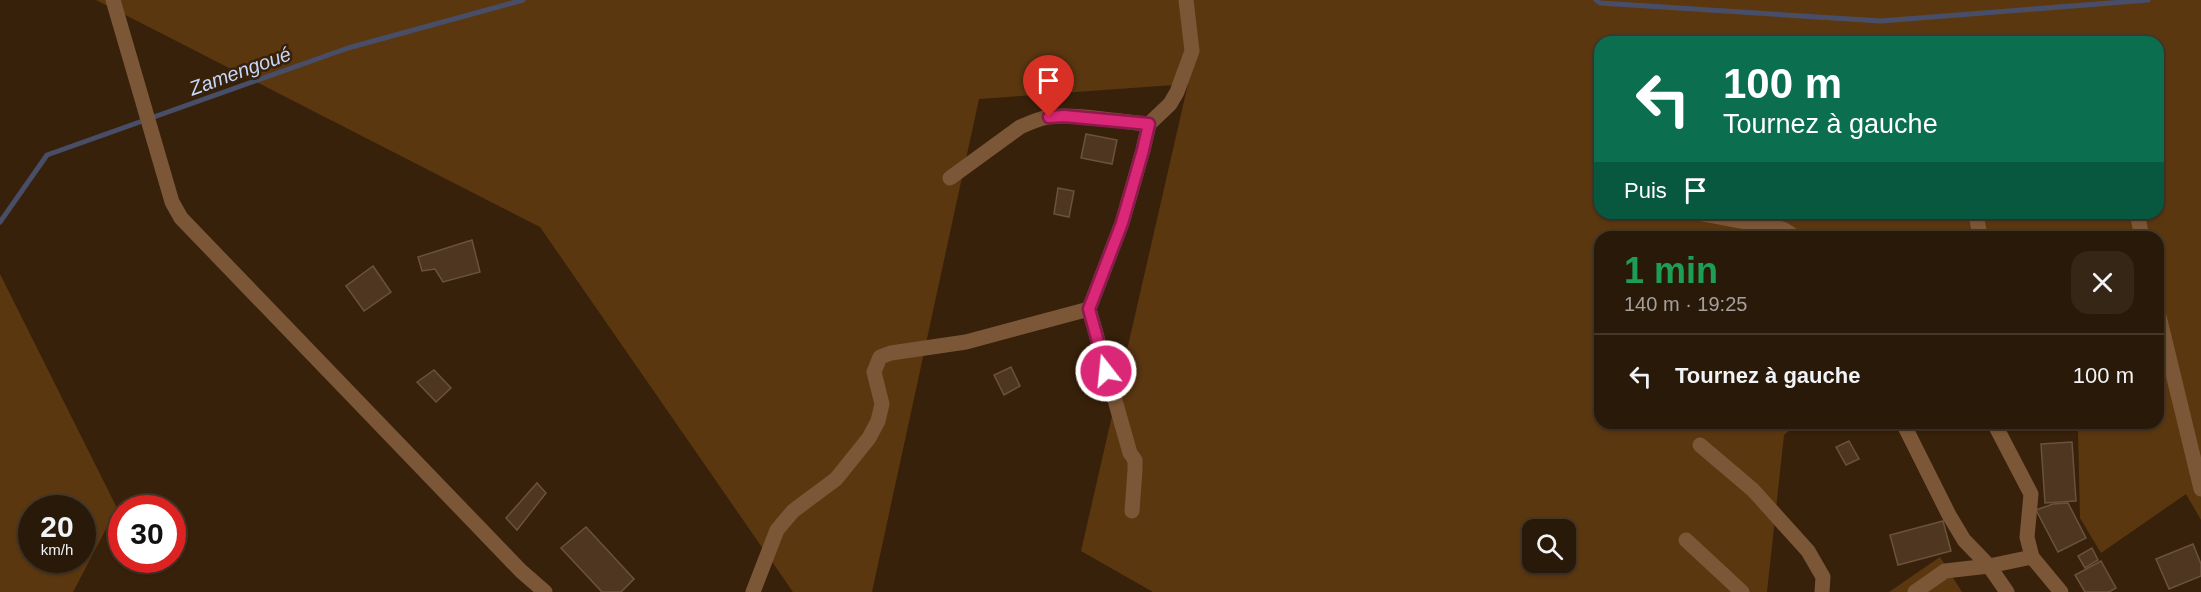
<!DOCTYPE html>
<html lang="fr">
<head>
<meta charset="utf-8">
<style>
  body { margin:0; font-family:Helvetica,sans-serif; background:#352616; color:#f1f3f6; height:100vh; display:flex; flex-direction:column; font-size:22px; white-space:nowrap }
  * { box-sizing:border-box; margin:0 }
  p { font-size:20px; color:#a5a09c }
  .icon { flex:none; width:33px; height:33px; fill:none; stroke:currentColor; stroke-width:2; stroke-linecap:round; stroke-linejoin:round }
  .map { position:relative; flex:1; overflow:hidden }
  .details { position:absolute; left:1594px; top:231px; width:570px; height:198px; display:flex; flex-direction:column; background:#291908; border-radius:18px; box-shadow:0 2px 4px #0004,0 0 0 2px #453829 }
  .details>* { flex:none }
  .guide { position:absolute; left:1594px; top:36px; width:570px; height:183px; border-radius:18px; box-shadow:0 2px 4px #0004,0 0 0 2px #453829; background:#0b6e4f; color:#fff; overflow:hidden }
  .controls { position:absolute; left:1522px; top:519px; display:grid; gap:12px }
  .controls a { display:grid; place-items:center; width:54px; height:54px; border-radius:12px; background:#291908; box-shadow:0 2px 4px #0004,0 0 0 2px #453829; font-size:30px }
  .speed { position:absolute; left:18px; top:495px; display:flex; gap:12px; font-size:30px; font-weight:700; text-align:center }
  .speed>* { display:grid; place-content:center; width:78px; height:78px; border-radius:50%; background:#291908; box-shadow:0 2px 4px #0004,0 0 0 2px #453829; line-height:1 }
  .speed small { font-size:15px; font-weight:400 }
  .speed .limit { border:9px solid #d22; background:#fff; color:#111 }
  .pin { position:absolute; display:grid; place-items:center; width:51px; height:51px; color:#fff; margin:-62px -26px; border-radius:50% 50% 50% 0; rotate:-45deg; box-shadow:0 0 6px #0007 }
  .pin .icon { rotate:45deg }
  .me { position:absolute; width:66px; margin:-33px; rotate:344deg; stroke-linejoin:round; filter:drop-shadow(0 0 4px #0008) }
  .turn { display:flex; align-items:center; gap:21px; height:126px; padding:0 30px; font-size:27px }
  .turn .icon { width:78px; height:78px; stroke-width:2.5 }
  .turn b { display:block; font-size:42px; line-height:51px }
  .then { display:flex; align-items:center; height:57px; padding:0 30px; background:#0003; gap:12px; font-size:22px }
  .round { display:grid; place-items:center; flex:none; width:63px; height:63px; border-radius:18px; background:#352616 }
  .overview { display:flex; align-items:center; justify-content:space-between; height:102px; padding:0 30px }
  h1 { font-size:36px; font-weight:700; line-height:45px; color:#1e9e55 }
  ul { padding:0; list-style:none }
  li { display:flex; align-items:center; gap:18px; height:84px; padding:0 30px; border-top:2px solid #453829 }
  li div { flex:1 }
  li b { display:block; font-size:22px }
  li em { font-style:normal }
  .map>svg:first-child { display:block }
  .green { fill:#5b3710; fill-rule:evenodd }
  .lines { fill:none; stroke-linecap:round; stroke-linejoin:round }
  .stream { stroke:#484e68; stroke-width:5 }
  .building { fill:#4e3620; stroke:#6b523b; stroke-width:1.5 }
  .minor { stroke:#7b5737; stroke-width:15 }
  .route-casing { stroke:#8e194d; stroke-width:15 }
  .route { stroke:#db2777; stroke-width:10 }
  .labels { text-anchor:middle; stroke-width:5; stroke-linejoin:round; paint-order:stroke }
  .water-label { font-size:20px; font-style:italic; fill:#c7d7f7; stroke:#37210a }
</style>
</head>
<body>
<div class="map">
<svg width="2201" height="592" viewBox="0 0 2201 592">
  <rect width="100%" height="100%" fill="#37210a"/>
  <g class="green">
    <path d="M96,0H2201V520L2186,494L2101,553L2080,518L2078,430L2019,423H2158V237H1600V423H1798L1784,435L1767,592H1153L1081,551L1188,84L979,99L872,592H793L540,227ZM1600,42H2158V213H1600ZM1533,530H1566V562H1533Z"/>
    <path d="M0,274L117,508L73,592H0ZM82,508V560H32V508Z"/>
    <polygon points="1940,557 1962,592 1889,592"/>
  </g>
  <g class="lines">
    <g class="stream">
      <polyline points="1596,0 1600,3 1881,21 2148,0"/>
      <polyline points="0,222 47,155 348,48 523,0"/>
    </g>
  </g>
  <g class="building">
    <polygon points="1086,134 1117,140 1112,164 1081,158"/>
    <polygon points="1058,188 1074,191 1069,217 1054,214"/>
    <polygon points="472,240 480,272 443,282 435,269 422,271 418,257"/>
    <polygon points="373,266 391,292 364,311 346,286"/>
    <polygon points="1011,367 1020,386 1004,395 994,375"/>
    <polygon points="434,370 451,388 436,402 417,382"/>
    <polygon points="1849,441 1859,459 1846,465 1836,447"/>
    <polygon points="2072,442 2076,501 2045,503 2041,444"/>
    <polygon points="537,483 546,493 517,530 506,518"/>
    <polygon points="2068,503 2086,538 2058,552 2036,510 2053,504"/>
    <polygon points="1943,521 1951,551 1898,565 1890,535"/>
    <polygon points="586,527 634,579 621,592 602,592 561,548"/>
    <polygon points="2193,544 2201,564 2201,576 2169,589 2156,559"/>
    <polygon points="2092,548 2098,560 2085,568 2078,556"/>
    <polygon points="2101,561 2116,588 2109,592 2085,592 2075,575"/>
  </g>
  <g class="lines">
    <g class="minor">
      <polyline points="113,0 172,202 181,218 521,571 545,592"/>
      <path d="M950,178L1020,127C1029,123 1038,119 1048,117C1073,113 1121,122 1149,124"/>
      <polyline points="1697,213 1783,229 1795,237"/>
      <polyline points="1976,213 1980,237"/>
      <polyline points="2137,213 2142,237"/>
      <polyline points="2158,312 2201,489"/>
      <polyline points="1903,423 1949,515 1964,540 1989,566 2007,592"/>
      <polyline points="1994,423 2031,494 2027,537 2032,557 2061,592"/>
      <polyline points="1700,445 1753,490 1808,551 1823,577 1822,592"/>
      <polyline points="1132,511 1135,470 1135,460 1130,453 1089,309 1122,223 1143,150 1149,124 1170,104 1177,92 1192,51 1186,0"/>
      <polyline points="1686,540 1742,592"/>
      <polyline points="753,592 777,530 793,511 836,479 869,438 878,421 882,404 874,372 880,357 891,353 966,342 1089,309"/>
      <polyline points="1915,592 1945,571 1989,566 2032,557"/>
    </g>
  </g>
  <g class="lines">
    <defs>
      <polyline id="route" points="1049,117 1064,116 1149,124 1143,150 1122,223 1089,309 1106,371"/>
    </defs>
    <use href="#route" class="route-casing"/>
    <use href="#route" class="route"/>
  </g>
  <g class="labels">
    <g class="water-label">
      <text transform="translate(240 71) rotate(-20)" y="7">Zamengoué</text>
    </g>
  </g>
</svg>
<div class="controls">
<a><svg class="icon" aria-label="search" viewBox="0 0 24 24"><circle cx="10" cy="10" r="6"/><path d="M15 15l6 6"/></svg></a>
</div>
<div class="speed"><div>20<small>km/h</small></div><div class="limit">30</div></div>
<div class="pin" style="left:1049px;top:117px;background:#d93025"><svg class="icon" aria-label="arrive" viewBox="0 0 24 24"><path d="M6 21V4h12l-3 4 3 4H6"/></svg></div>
<svg class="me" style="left:1106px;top:371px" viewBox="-20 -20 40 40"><circle r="17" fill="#db2777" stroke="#fff" stroke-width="3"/><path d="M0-11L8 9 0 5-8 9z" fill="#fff"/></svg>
<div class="guide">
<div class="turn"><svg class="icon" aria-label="left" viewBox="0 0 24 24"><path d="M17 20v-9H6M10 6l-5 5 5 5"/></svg><div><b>100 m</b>Tournez à gauche</div></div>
<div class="then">Puis<svg class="icon" aria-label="arrive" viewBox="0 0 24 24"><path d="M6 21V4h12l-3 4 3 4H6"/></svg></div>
</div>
<section class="details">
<div class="overview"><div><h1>1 min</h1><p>140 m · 19:25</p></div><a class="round"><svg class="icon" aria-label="close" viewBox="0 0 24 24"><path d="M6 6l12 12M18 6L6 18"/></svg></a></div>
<ul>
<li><svg class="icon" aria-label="left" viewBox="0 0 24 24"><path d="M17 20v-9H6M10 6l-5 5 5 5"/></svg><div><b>Tournez à gauche</b></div><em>100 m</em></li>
</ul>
</section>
</div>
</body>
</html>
